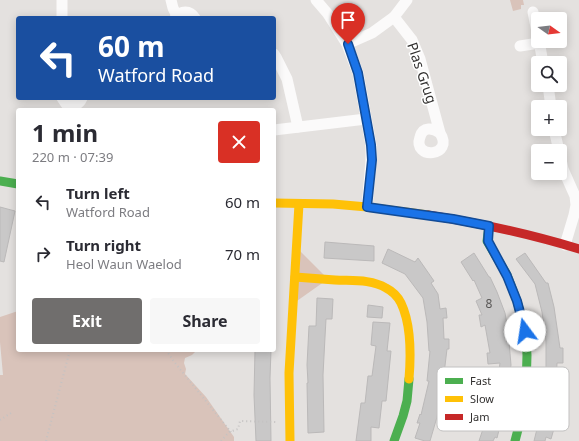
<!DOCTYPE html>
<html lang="en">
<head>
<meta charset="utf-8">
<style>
  body { margin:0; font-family:"Noto Sans",sans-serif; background:#f7f7f7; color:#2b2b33; height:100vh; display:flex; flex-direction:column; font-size:15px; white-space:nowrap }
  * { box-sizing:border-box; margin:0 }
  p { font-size:13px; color:#7c7c81 }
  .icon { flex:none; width:22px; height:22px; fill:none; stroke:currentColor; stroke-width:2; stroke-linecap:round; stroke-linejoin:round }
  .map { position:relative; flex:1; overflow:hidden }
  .sheet { position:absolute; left:16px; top:108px; width:260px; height:244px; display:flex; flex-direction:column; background:#fff; border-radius:4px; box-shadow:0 2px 10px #0003 }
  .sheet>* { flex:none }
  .hud { position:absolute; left:16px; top:16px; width:260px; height:84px; border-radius:4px; box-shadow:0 2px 10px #0003; background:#1a4fa0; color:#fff; overflow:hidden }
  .needle { width:26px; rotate:104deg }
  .buttons { position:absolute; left:531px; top:12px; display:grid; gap:8px }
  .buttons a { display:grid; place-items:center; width:36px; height:36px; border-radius:4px; background:#fff; box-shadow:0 2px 10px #0003; font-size:20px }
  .pin { position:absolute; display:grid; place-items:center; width:34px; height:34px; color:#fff; margin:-41px -17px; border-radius:50% 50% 50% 0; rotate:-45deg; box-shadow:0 0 4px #0007 }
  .pin .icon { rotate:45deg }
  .me { position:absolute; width:44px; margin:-22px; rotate:346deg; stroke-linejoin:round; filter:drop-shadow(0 0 3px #0008) }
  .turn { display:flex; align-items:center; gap:14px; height:84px; padding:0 16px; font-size:18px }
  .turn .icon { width:52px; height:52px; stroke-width:2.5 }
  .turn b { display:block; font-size:28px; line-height:34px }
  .round { display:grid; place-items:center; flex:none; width:42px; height:42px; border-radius:4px; background:#f7f7f7 }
  .summary { display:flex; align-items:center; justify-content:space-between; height:68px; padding:0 16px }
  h1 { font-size:24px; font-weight:700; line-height:30px }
  .action { display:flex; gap:8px; margin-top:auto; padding:8px 16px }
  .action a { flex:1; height:46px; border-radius:4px; background:#706e6d; color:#fff; font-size:16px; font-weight:700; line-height:46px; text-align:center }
  .action a+a { background:#f7f7f7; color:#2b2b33 }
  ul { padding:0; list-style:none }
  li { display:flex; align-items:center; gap:12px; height:52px; padding:0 16px }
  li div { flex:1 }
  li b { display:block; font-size:15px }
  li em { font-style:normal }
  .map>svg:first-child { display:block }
  .green { fill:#d9c3ba }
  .building { fill:#c9c8c8; stroke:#bbb9b9 }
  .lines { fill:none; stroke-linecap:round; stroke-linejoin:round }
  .path { stroke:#c4c2c2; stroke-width:2; stroke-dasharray:1 3; stroke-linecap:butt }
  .street { stroke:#fbfafa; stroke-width:11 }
  .fast { stroke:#4caf50; stroke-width:9 }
  .slow { stroke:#ffc107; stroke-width:9 }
  .jam { stroke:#c62828; stroke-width:9 }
  .route-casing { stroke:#114b97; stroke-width:10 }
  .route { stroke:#1a73e8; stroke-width:7 }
  .labels { text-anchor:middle; stroke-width:3; stroke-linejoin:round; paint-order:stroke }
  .number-label { font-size:12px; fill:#585655 }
  .street-label { font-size:14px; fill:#32302f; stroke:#fff }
  .key { fill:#fff; stroke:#c2c1c1; stroke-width:1 }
  .key-label { font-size:11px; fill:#32302f }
</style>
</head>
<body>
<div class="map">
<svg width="579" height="441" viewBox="0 0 579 441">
  <rect width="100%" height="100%" fill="#e4e1df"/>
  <g class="green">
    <polygon points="510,0 523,0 524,5 521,5 521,9 513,11"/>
    <polygon points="297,248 328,279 294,303"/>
    <polygon points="18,311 18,350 196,350 196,351 192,355 185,358 184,363 186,369 185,374 206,397 234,437 234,441 0,441 0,375 3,375 0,342 0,317"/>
  </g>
  <g class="building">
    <polygon points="0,207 15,211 4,262 0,261"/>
    <polygon points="325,242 374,246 374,261 324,258"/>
    <polygon points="388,249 415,262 418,258 434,281 431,283 438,294 440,309 446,308 447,318 443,318 444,339 449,339 449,349 447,349 443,382 442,382 441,393 437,417 430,441 425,441 415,438 420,423 417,423 420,414 421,415 429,381 427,381 430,351 429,351 427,322 423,298 405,274 382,263"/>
    <polygon points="474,253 489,277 490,277 497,292 505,313 508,330 511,365 504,410 497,438 495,437 493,441 479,441 486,420 483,419 487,404 494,406 500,363 488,364 487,353 490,353 485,325 481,327 479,315 482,315 476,301 482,298 474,280 473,281 461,262"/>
    <polygon points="525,253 546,283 548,283 554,307 560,348 563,348 563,363 557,363 556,386 562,387 559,401 554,400 551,424 555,425 551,439 546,437 545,441 534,441 541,413 546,382 546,341 542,312 535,284 516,259"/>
    <polygon points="317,298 333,299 332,319 326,319 325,337 323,375 324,432 308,433 307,383 308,383 307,365 309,326 316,326"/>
    <polygon points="368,305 383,307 382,318 367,317"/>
    <polygon points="373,322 390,323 387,351 391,351 386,401 382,401 379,428 371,427 371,441 356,441 361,403 365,403 368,376 372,376 376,346 371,345"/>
    <polygon points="255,350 271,350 270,378 271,441 256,441 254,395"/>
  </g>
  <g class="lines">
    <g class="path">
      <polyline points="166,350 175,363 231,432"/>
      <polyline points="0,420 11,413"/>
      <polyline points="46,441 70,350"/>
      <polyline points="221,441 229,432 238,429 240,421 276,422"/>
    </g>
    <g class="street">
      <polyline points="171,0 173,8 177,16"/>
      <polyline points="316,0 328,14 347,44 358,73 371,145 371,160 367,207"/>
      <polyline points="533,12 538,37"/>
      <path d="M394,17L412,40L420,59L440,133C455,157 412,160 420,137C423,126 433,128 440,133"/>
      <polyline points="62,18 62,0"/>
      <path d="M175,18C181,10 190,10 195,18"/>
      <polyline points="539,41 543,63"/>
      <polyline points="347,44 372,33 394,17 407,0"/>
      <polyline points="520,46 539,43"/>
      <polyline points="274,54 276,57 287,79 298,127"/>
      <polyline points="548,85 551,107"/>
      <path d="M62,98L66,104C73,107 79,105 82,98"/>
      <polyline points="554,129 559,151"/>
      <polyline points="274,130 366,119"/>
      <polyline points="560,155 563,169 575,196 576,205 574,215 565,245"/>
    </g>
    <g class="fast">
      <polyline points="0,181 18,184"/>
      <polyline points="489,226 487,241 507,275 517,301 525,331 527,355 526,389 521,418 515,441"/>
      <polyline points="394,441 403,416 407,401 409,379"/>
    </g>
    <g class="slow">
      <polyline points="274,203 333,204 367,207 428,215"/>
      <path d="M295,277C308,278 322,279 335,280C352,281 371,279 386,288C392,291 398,297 401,303C411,324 411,355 409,379"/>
      <polyline points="290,441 289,373 299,204"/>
    </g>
    <path class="jam" d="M428,215C479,223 530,234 579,249"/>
  </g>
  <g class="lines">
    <defs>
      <polyline id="route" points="348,44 358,73 371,145 372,160 367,207 453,219 489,226 488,241 507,276 517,301 525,331"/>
    </defs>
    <use href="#route" class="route-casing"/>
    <use href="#route" class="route"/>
  </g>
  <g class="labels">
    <g class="number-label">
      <text x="489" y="308">8</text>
    </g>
    <g class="street-label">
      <text transform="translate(422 73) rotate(71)" y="5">Plas Grug</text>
    </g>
  </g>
  <rect x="437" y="367" width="132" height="64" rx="6" class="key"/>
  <rect x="445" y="378" width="18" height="6" fill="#4caf50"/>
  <rect x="445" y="396" width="18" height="6" fill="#ffc107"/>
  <rect x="445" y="414" width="18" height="6" fill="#c62828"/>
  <g class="key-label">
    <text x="470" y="385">Fast</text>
    <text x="470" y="403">Slow</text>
    <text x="470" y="421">Jam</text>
  </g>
</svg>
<div class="buttons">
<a><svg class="needle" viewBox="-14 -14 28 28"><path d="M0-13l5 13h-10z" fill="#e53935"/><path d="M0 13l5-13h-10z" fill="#7c7c81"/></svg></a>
<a><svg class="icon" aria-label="search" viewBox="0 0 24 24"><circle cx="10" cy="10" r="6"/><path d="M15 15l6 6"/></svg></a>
<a>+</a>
<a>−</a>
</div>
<div class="pin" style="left:348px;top:44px;background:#d93025"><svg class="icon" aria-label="arrive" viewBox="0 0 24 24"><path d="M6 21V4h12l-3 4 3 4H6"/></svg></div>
<svg class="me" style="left:525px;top:331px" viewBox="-20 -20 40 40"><circle r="19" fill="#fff"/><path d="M0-13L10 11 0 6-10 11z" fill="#1a73e8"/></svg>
<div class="hud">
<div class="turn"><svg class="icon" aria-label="left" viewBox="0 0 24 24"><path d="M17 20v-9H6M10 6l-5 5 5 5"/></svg><div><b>60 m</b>Watford Road</div></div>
</div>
<section class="sheet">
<div class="summary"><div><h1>1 min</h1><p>220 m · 07:39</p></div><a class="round" style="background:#d93025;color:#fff"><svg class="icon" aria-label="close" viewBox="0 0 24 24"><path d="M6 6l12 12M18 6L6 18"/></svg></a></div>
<ul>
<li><svg class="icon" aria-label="left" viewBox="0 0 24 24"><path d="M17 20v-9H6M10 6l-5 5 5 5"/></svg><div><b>Turn left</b><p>Watford Road</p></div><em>60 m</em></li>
<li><svg class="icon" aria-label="right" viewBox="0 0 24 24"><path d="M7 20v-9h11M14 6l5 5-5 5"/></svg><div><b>Turn right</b><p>Heol Waun Waelod</p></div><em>70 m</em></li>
</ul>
<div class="action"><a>Exit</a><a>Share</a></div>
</section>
</div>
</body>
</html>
